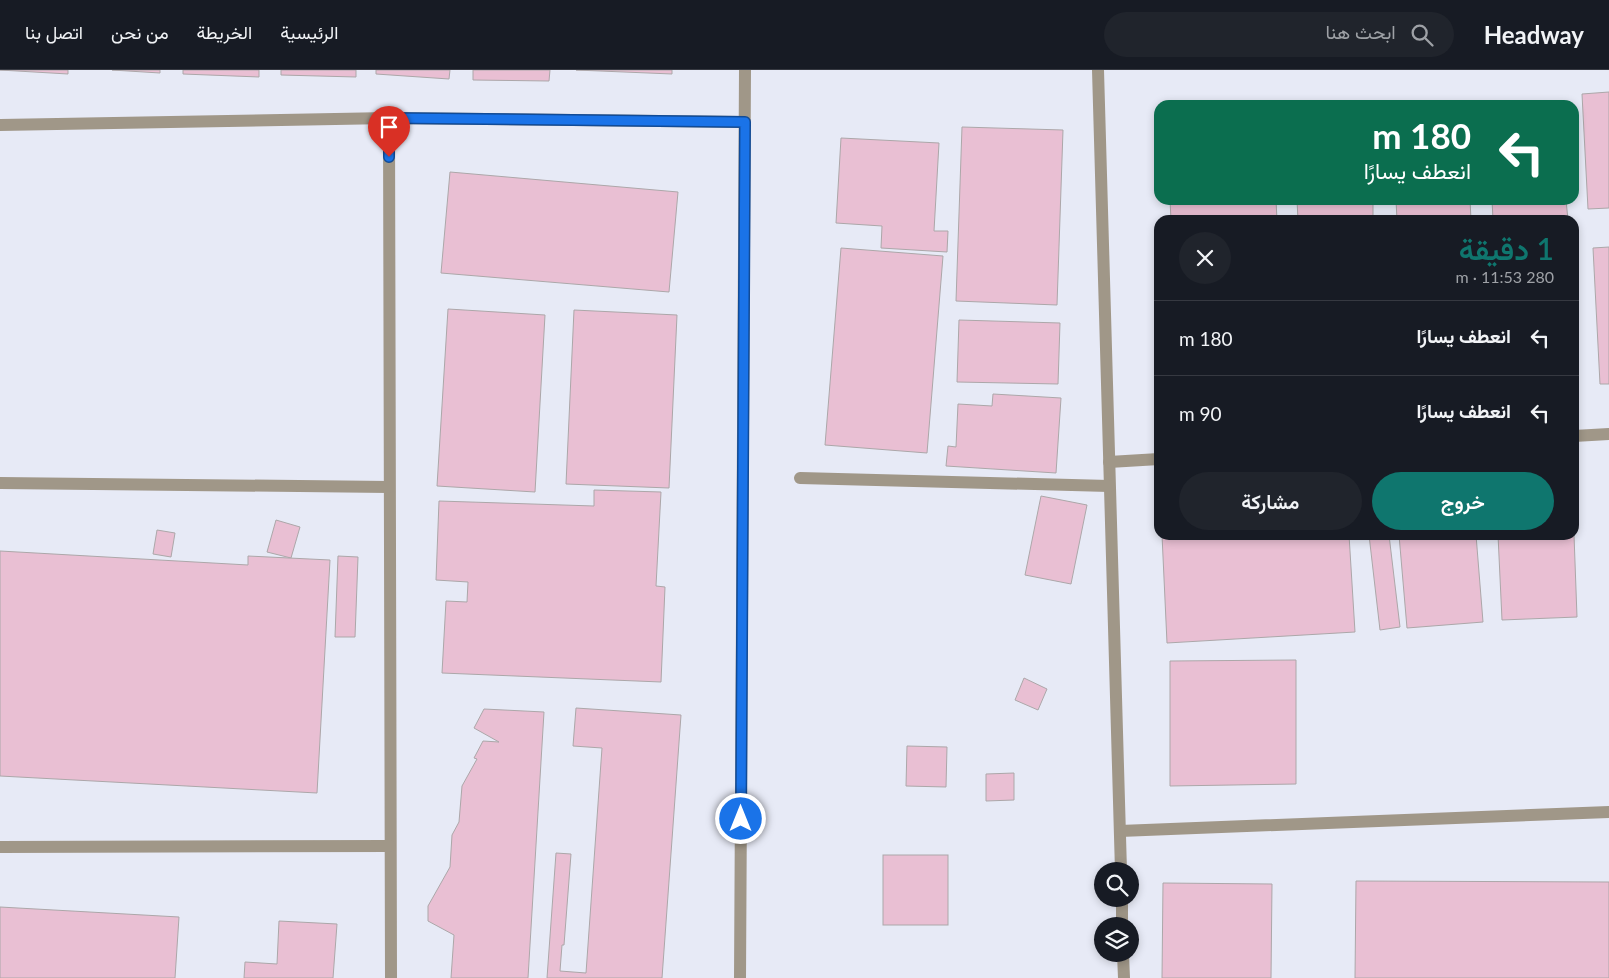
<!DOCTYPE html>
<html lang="ar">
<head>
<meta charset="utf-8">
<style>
  body { margin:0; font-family:Lato,Vazirmatn,sans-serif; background:#20242c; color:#f1f3f6; direction:rtl; height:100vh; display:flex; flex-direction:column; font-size:19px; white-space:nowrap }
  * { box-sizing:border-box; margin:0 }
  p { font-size:16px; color:#9ea1a6 }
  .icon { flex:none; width:28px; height:28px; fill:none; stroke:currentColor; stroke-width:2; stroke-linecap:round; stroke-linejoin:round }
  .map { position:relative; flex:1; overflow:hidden; direction:ltr }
  .panel { position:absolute; left:1154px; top:145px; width:425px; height:325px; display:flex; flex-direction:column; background:#171b24; border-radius:15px; box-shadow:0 2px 8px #0003; direction:rtl }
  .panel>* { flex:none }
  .hud { position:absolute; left:1154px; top:30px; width:425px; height:105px; border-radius:15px; box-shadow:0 2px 8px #0003; direction:rtl; background:#0b6e4f; color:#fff; overflow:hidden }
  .fabs { position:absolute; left:1094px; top:792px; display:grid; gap:10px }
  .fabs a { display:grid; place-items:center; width:45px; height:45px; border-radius:50%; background:#171b24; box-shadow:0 2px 8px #0003; font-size:25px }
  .pin { position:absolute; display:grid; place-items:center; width:42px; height:42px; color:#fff; margin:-51px -21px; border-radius:50% 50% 50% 0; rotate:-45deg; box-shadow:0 0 5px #0007 }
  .pin .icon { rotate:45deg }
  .me { position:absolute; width:55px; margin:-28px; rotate:0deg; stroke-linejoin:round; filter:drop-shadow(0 0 4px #0008) }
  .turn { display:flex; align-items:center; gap:18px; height:105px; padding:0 25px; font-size:22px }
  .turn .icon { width:65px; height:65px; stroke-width:2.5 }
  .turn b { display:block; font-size:35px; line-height:42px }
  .round { display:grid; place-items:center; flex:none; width:52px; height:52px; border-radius:26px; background:#20242c }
  .headline { display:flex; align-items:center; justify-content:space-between; height:85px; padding:0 25px }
  h1 { font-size:30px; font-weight:600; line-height:38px; color:#0f766e }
  .button { display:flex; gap:10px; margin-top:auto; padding:10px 25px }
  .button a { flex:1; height:58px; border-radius:30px; background:#0f766e; color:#fff; font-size:20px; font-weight:600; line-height:58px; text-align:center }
  .button a+a { background:#20242c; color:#f1f3f6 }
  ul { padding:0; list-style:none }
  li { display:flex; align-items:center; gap:15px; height:75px; padding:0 25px; border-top:1px solid #363941 }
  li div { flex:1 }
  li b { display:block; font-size:19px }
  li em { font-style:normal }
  header { display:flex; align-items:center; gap:30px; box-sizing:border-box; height:70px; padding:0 25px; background:#171b24; border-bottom:1px solid #363941 }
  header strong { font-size:24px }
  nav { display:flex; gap:28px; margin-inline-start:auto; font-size:18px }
  .search { width:350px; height:45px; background:#20242c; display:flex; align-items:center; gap:12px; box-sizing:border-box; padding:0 18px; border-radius:28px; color:#9ea1a6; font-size:19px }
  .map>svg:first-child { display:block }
  .built { fill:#e7eaf6; fill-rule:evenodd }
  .building { fill:#e9bfd3; stroke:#aca7a9 }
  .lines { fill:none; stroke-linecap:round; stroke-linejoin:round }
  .minor { stroke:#a09788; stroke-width:12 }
  .route-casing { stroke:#114b97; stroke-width:12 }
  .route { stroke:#1a73e8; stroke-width:9 }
</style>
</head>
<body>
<header>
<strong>Headway</strong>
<div class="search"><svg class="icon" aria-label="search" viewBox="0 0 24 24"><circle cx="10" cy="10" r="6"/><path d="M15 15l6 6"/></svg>ابحث هنا</div>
<nav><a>الرئيسية</a><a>الخريطة</a><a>من نحن</a><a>اتصل بنا</a></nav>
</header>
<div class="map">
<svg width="1609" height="908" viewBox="0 0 1609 908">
  <rect width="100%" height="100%" fill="#f4f5fa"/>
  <path class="built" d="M0,0H1609V908H0ZM1159,35H1574V130H1159ZM1159,150H1574V465H1159ZM1102,801H1130V829H1102ZM1102,856H1130V884H1102Z"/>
  <g class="building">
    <polygon points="0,0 68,0 68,4"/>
    <polygon points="112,0 160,0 160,3"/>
    <polygon points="183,0 259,0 259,7 183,4"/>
    <polygon points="281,0 356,0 356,7 281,5"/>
    <polygon points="376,0 450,0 449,9 376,4"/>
    <polygon points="473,0 550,0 549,11 473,10"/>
    <polygon points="576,0 672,0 672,4"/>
    <polygon points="1609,22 1609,138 1588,139 1582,24"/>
    <polygon points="1560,32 1560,35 1514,35"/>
    <polygon points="962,57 1063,60 1057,235 956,231"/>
    <polygon points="841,68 939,73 934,161 948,161 947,182 881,178 882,156 836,153"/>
    <polygon points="450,102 678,122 669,222 441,203"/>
    <polygon points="1170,130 1276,130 1277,150 1171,150"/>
    <polygon points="1297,130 1373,130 1373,150 1298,150"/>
    <polygon points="1396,130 1470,130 1471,150 1397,150"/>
    <polygon points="1492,130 1566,130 1568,150 1493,150"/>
    <polygon points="1609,177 1609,314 1600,314 1593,178"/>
    <polygon points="841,178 943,186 927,383 825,375"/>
    <polygon points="1574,199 1578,315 1574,315"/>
    <polygon points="448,239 545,245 535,422 437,416"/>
    <polygon points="574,240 677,245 669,418 566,414"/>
    <polygon points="959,250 1060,253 1058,314 957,312"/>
    <polygon points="993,324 1061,328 1056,403 946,396 948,376 956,377 958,334 992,336"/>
    <polygon points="594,420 661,422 656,516 665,517 661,612 442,603 446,531 467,532 468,512 436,510 439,431 594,436"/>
    <polygon points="1041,426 1087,435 1071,514 1025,505"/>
    <polygon points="276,450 300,457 291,488 267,482"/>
    <polygon points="157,460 175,463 171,487 153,484"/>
    <polygon points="1162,465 1349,465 1355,562 1167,573"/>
    <polygon points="1369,465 1389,465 1400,557 1380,560"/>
    <polygon points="1399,465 1476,465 1483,552 1407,558"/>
    <polygon points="1498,465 1574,465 1577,547 1502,550"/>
    <polygon points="0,481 248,495 248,486 330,490 317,723 0,706"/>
    <polygon points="338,486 358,487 355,567 335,567"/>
    <polygon points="1296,590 1296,714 1170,716 1170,591"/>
    <polygon points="1024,608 1047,619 1038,640 1015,630"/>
    <polygon points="576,638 681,645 662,908 547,908 556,783 571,784 564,875 562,875 560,901 586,903 602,678 573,676"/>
    <polygon points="484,639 544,642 528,908 451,908 454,865 428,851 428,836 450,797 452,765 459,752 462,716 477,689 474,688 483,671 499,672 474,658"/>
    <polygon points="907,676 947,677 946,717 906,716"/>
    <polygon points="1014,703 1014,730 986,731 986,704"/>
    <rect x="883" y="785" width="65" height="70"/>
    <polygon points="1356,811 1609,812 1609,908 1355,908"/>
    <polygon points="1163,813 1272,814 1271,908 1162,908"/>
    <polygon points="0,837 179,847 175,908 0,908"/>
    <polygon points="279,851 337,854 333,908 244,908 245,892 277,894"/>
  </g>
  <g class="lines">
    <g class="minor">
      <polyline points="1098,0 1121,801"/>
      <polyline points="389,48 391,908"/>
      <polyline points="0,55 389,48 745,52"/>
      <polyline points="1574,366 1609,364"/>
      <polyline points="1109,392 1159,389"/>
      <polyline points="800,408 1109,416"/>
      <polyline points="0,413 389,417"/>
      <polyline points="1120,761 1609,742"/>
      <polyline points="0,777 390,776"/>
      <polyline points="1122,829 1122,856"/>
      <polyline points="1123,884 1124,908"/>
      <polyline points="740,908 745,0"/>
    </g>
  </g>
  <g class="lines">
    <defs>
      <polyline id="route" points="389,87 389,48 745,52 741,749"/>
    </defs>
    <use href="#route" class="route-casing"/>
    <use href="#route" class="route"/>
  </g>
</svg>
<div class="fabs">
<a><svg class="icon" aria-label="search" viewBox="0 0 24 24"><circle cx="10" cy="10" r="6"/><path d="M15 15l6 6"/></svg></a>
<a><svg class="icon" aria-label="layers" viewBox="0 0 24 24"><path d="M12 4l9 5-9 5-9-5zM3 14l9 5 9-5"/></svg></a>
</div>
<div class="pin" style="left:389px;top:87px;background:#d93025"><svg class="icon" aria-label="arrive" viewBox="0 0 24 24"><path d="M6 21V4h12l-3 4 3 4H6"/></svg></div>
<svg class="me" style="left:741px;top:749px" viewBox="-20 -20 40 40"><circle r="17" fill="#1a73e8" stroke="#fff" stroke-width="3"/><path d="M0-11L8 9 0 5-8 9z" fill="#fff"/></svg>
<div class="hud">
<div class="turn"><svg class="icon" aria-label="left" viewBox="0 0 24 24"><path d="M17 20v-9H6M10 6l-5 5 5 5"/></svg><div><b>180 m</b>انعطف يسارًا</div></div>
</div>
<section class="panel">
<div class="headline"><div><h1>1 دقيقة</h1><p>280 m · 11:53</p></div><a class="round"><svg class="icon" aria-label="close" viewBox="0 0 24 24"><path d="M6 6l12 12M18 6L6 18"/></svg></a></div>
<ul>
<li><svg class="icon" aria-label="left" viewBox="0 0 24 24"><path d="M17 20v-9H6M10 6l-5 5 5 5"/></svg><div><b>انعطف يسارًا</b></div><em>180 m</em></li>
<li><svg class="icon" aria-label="left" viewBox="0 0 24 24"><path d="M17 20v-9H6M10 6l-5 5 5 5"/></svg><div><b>انعطف يسارًا</b></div><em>90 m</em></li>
</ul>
<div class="button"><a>خروج</a><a>مشاركة</a></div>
</section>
</div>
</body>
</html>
